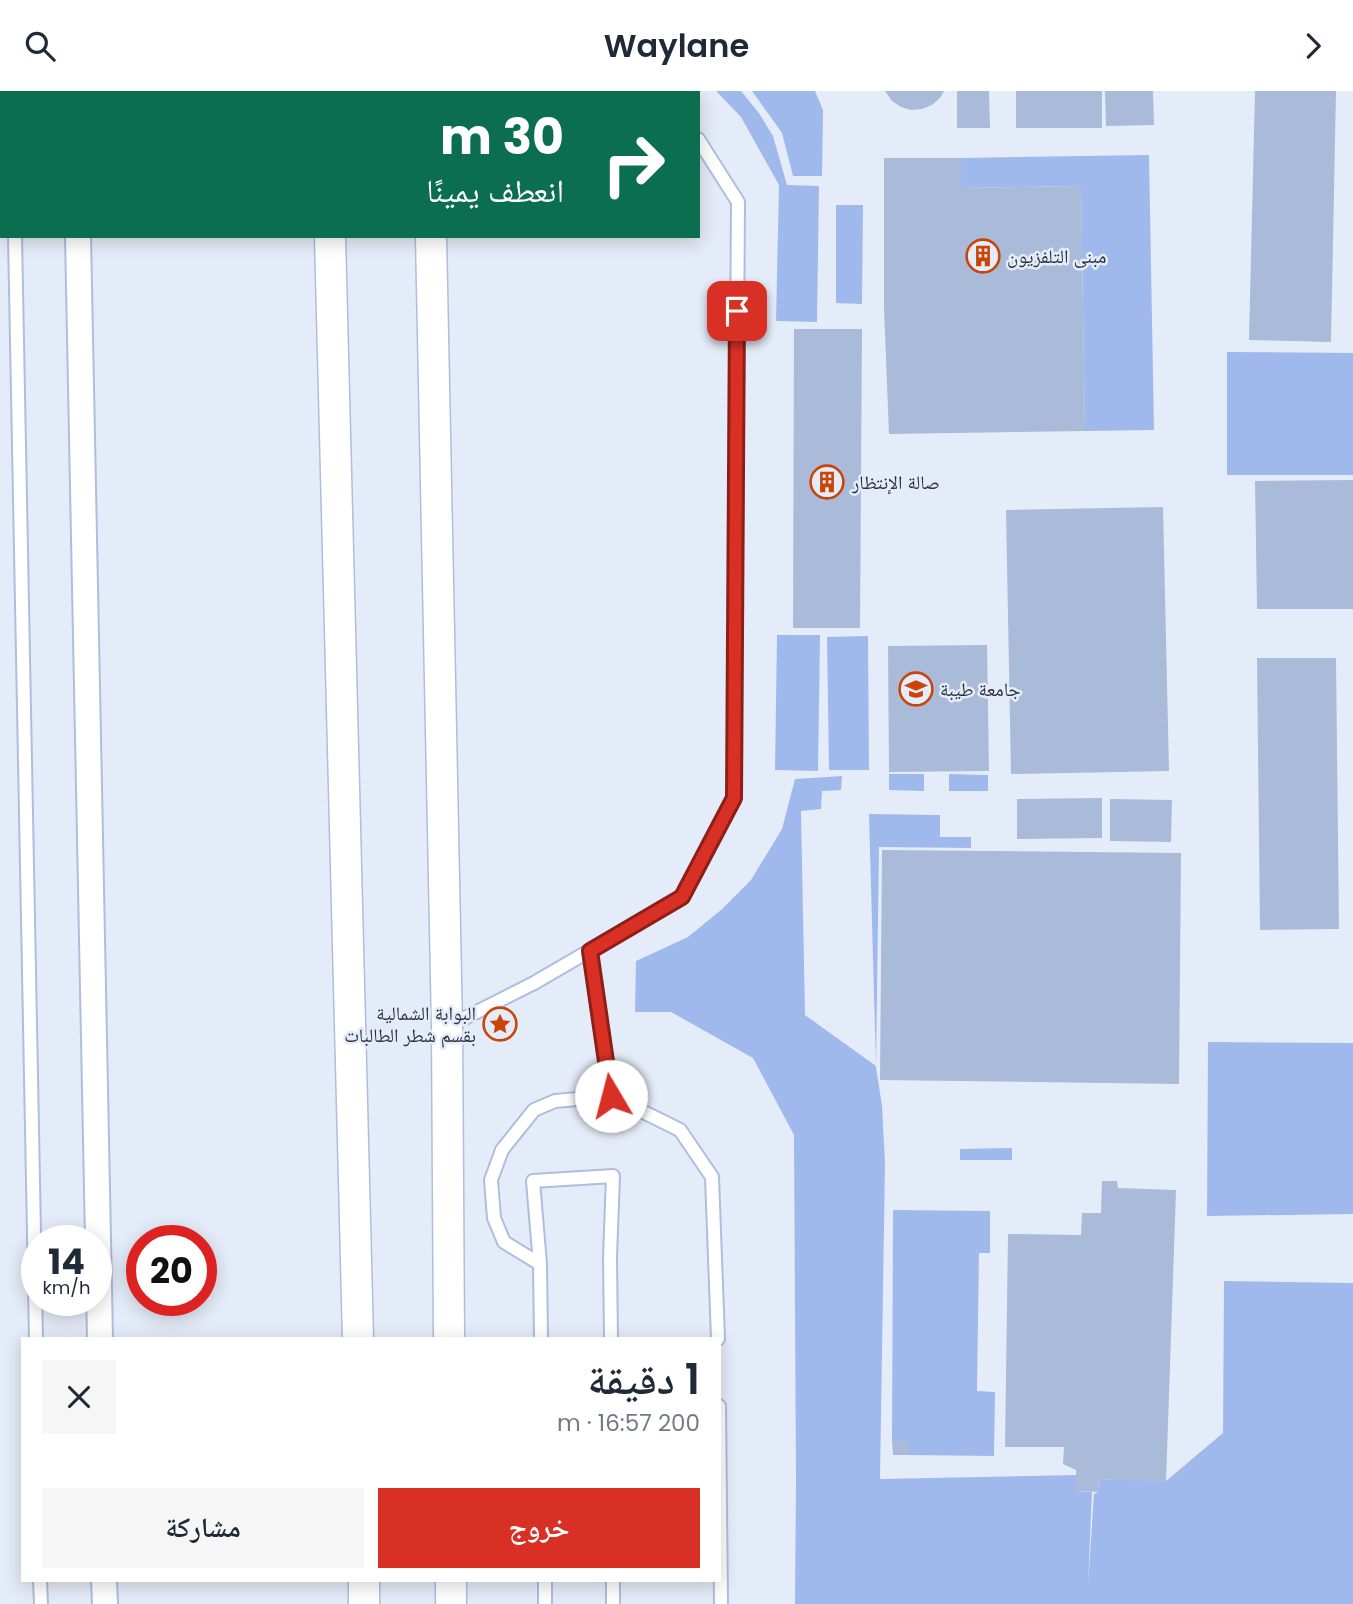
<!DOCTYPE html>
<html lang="ar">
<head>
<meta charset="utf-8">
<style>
  body { margin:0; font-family:Poppins,"Noto Naskh Arabic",sans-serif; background:#f6f6f7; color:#1f2937; direction:rtl; height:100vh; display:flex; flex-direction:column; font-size:26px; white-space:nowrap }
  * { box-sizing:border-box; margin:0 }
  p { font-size:23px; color:#747a83 }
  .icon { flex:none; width:38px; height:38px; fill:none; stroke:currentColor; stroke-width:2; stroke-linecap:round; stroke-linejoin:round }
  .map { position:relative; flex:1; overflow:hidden; direction:ltr }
  .drawer { position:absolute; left:21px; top:1246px; width:700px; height:245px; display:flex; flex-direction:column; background:#fff; border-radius:0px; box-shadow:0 4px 18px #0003; direction:rtl }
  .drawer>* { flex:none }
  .hud { position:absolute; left:0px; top:0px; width:700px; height:147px; box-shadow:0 4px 18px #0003; direction:rtl; background:#0b6e4f; color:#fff; overflow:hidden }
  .speed { position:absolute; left:21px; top:1134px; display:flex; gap:14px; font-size:35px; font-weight:700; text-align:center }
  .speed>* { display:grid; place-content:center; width:91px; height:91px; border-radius:50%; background:#fff; box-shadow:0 4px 18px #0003; line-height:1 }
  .speed small { font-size:18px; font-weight:400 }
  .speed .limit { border:10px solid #d22; background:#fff; color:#111 }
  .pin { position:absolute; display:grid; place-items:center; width:60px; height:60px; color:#fff; margin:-30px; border-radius:14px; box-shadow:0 4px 10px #0006 }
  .me { position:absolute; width:77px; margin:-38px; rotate:352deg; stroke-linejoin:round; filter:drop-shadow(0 0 5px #0008) }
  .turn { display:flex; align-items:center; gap:24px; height:147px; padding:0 21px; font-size:32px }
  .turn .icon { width:91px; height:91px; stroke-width:2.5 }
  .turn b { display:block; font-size:49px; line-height:60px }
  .round { display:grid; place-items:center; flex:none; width:74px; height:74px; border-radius:0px; background:#f6f6f7 }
  .head { display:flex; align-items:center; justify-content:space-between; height:119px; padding:0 21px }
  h1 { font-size:42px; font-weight:600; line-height:52px }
  .button { display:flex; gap:14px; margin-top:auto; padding:14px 21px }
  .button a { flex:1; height:80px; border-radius:0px; background:#d93025; color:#fff; font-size:28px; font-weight:600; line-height:80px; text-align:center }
  .button a+a { background:#f6f6f7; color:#1f2937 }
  header { display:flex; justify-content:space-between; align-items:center; height:91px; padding:0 21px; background:#fff; font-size:32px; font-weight:600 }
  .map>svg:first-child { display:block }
  .green { fill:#a0b9ec }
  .building { fill:#aabad9 }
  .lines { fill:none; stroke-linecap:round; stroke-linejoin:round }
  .service-casing { stroke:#aebedd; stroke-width:16 }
  .minor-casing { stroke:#aebedd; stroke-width:28 }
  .tertiary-casing { stroke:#aebedd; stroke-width:33 }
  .service { stroke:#fff; stroke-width:12 }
  .minor { stroke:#fff; stroke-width:24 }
  .tertiary { stroke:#fff; stroke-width:30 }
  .route-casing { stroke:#8d1f18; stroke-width:18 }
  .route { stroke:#d93025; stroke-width:12 }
  .labels { text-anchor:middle; stroke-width:5; stroke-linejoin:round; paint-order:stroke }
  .poi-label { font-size:19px; fill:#2b313d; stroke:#e5ecf9; text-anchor:start }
</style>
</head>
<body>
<header><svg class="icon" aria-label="forward" viewBox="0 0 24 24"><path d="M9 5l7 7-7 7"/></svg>Waylane<svg class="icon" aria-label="search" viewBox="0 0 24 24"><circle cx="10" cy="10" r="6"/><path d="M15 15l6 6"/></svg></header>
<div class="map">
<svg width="1353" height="1513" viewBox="0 0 1353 1513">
  <rect width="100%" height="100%" fill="#e5ecf9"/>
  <g class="green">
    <polygon points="716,0 741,0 759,22 773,45 787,94 819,95 817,231 776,230 779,94 741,26"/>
    <polygon points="752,0 815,0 823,19 822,85 793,85 782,42"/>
    <polygon points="1149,64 1154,339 1085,340 1081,95 961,97 961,67"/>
    <polygon points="836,114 863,114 862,213 836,212"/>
    <polygon points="1227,261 1353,262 1353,384 1227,384"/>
    <polygon points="777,544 820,544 818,680 775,679"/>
    <polygon points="868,545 869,679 829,679 827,546"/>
    <polygon points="889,683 924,683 924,700 889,699"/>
    <polygon points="949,683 988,684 988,700 949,700"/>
    <polygon points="842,685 841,699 822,700 821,718 801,720 805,924 876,975 869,723 940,724 940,746 971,746 971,757 879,756 876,976 882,1015 885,1072 880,1388 1076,1384 1076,1400 1092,1401 1088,1494 1094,1403 1098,1401 1099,1388 1166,1390 1223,1342 1224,1190 1353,1192 1353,1513 795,1513 796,1390 794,1044 753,967 671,921 635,921 636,870 688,846 721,819 751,789 782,738 795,688"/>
    <polygon points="1208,951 1353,952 1353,1123 1207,1125"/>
    <polygon points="1012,1057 1012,1069 960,1069 960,1058"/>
    <polygon points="893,1119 990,1120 990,1162 979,1162 977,1300 995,1301 994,1365 908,1364 908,1350 892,1350"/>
  </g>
  <g class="building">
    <polygon points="885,0 944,0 940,7 932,14 922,18 911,19 901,16 892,10"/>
    <polygon points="957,0 989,0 990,37 957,37"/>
    <rect x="1016" y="0" width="86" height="37"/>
    <polygon points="1105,0 1153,0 1154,34 1106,35"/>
    <polygon points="1255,0 1336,0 1331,251 1249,249"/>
    <polygon points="884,67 961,67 961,97 1081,95 1085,340 889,343 884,218"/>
    <polygon points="794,238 862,238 860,537 793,537"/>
    <polygon points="1353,389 1353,518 1257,518 1255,390"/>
    <polygon points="1163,416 1169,680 1011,683 1006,419"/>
    <polygon points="987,554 989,680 889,681 888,555"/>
    <polygon points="1257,567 1336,567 1339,838 1260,839"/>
    <polygon points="1102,707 1102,747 1017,748 1017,708"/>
    <polygon points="1110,708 1172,709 1171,751 1110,750"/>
    <polygon points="882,759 1181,762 1179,993 880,989"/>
    <polygon points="1102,1090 1117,1090 1118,1097 1176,1099 1166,1391 1099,1388 1098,1401 1076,1400 1076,1379 1063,1373 1064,1356 1005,1356 1008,1143 1081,1144 1082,1122 1101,1122"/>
    <polygon points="892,1350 909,1350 908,1364 893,1364"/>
  </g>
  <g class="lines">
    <defs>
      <g id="service">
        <polyline points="12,0 12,2"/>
        <polyline points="658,0 661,2"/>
        <polyline points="15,145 36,1248"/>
        <polyline points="590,860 611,1005"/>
        <polyline points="447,936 534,892 682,806 734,707 738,111 698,48"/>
        <polyline points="540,1173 541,1248"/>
        <polyline points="611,1248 610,1166 613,1085 533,1090 540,1173 504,1151 494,1127 491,1089 502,1059 534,1019 555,1010 611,1005 680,1039 712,1086 718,1248"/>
        <polyline points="719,1315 721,1513"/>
        <polyline points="40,1489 41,1513"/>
        <polyline points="545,1489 545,1513"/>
        <polyline points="613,1489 613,1513"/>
      </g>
      <g id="minor">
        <polyline points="76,0 76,2"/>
        <polyline points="78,145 100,1248"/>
        <polyline points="104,1489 105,1513"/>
      </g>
      <g id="tertiary">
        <polyline points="326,0 326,2"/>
        <polyline points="428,0 428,2"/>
        <polyline points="330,145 358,1248"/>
        <polyline points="431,145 447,936 449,1248"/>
        <polyline points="364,1489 364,1513"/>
        <polyline points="451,1489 451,1513"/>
      </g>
    </defs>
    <use href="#service" class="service-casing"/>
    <use href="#minor" class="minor-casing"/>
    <use href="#tertiary" class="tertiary-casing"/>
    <use href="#service" class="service"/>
    <use href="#minor" class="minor"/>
    <use href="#tertiary" class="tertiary"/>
  </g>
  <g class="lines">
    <defs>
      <polyline id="route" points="611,1005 590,860 682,806 734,707 737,220"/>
    </defs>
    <use href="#route" class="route-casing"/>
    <use href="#route" class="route"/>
  </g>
  <defs>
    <symbol id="building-ring" viewBox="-11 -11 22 22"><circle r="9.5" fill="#e5ecf9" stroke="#ca4408" stroke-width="1.5"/><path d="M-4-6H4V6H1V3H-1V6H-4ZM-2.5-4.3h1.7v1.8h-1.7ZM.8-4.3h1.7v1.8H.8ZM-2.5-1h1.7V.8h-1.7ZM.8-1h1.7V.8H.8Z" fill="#ca4408"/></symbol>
    <symbol id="university-ring" viewBox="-11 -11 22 22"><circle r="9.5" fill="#e5ecf9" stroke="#ca4408" stroke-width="1.5"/><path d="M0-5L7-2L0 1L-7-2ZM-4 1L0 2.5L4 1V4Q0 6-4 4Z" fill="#ca4408"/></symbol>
    <symbol id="sight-ring" viewBox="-11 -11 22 22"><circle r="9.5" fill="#e5ecf9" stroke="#ca4408" stroke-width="1.5"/><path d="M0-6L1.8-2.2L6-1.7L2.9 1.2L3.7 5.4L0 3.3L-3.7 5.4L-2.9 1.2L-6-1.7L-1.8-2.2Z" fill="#ca4408"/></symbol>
  </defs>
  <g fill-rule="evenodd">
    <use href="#building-ring" x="964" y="146" width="38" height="38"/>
    <use href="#building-ring" x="808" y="372" width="38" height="38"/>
    <use href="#university-ring" x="897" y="579" width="38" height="38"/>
    <use href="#sight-ring" x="481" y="914" width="38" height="38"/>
  </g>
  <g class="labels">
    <g class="poi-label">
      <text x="1007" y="172">مبنى التلفزيون</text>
      <text x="852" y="398">صالة الإنتظار</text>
      <text x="940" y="605">جامعة طيبة</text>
      <text x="476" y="929" text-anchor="end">البوابة الشمالية<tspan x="476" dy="22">بقسم شطر الطالبات</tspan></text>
    </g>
  </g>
</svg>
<div class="speed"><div>14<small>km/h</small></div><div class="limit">20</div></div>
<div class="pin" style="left:737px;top:220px;background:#d93025"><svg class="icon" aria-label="arrive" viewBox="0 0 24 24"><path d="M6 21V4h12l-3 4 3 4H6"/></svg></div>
<svg class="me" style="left:611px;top:1005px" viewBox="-20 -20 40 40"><circle r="19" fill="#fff"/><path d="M0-13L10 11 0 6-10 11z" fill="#d93025"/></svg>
<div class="hud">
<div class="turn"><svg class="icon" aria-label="right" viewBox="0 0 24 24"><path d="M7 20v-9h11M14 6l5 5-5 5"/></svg><div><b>30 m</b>انعطف يمينًا</div></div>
</div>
<section class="drawer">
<div class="head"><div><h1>1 دقيقة</h1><p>200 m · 16:57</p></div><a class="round"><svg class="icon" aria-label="close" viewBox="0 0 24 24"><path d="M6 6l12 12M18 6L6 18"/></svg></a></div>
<div class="button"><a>خروج</a><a>مشاركة</a></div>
</section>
</div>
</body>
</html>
